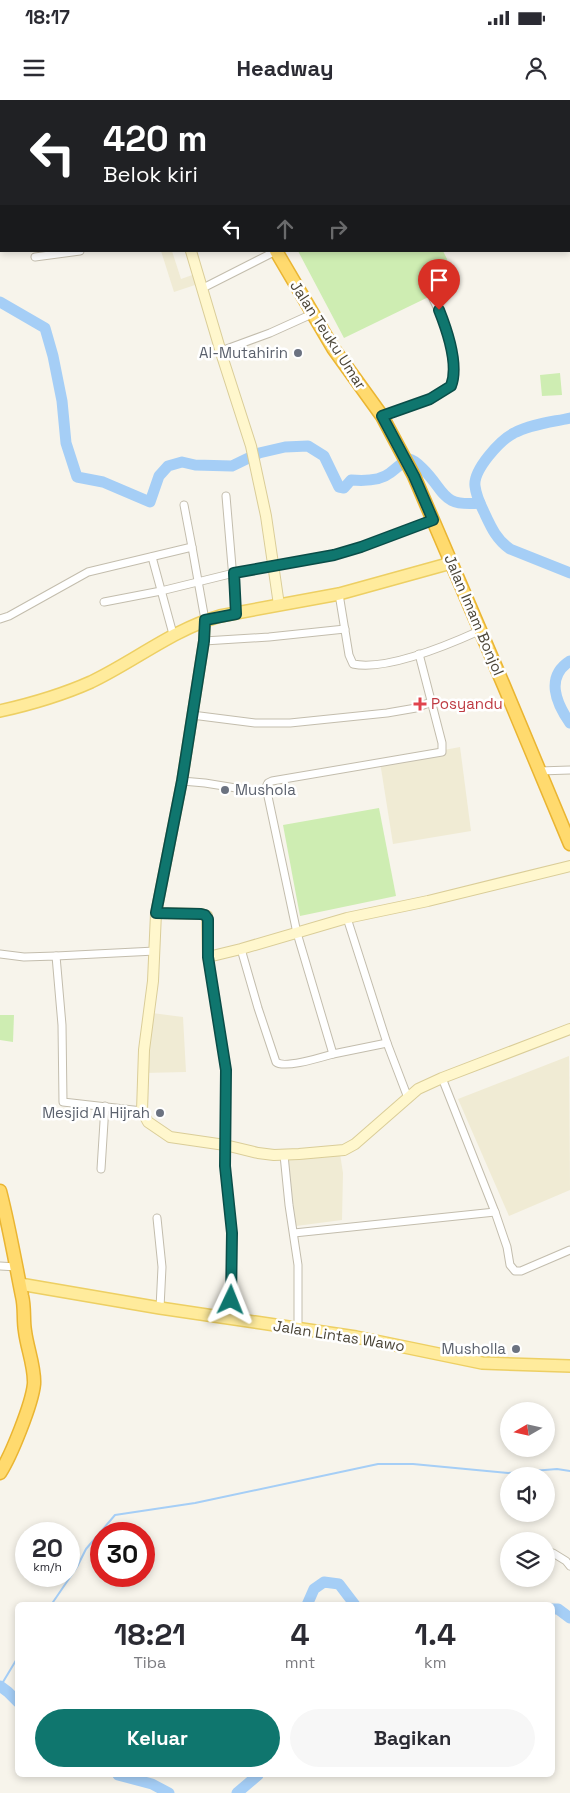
<!DOCTYPE html>
<html lang="id">
<head>
<meta charset="utf-8">
<style>
  body { margin:0; font-family:"Space Grotesk",sans-serif; background:#f7f7f7; color:#2b2b33; height:100vh; display:flex; flex-direction:column; font-size:19px; white-space:nowrap }
  * { box-sizing:border-box; margin:0 }
  p { font-size:16px; color:#7c7c81 }
  .icon { flex:none; width:28px; height:28px; fill:none; stroke:currentColor; stroke-width:2; stroke-linecap:round; stroke-linejoin:round }
  .map { position:relative; flex:1; overflow:hidden }
  .panel { position:absolute; left:15px; top:1502px; width:540px; height:175px; display:flex; flex-direction:column; background:#fff; border-radius:8px; box-shadow:0 2px 8px #0003 }
  .panel>* { flex:none }
  .hud { position:absolute; left:0px; top:0px; width:570px; height:152px; box-shadow:0 2px 8px #0003; background:#202124; color:#fff; overflow:hidden }
  .needle { width:32px; rotate:261deg }
  .controls { position:absolute; left:500px; top:1302px; display:grid; gap:10px }
  .controls a { display:grid; place-items:center; width:55px; height:55px; border-radius:50%; background:#fff; box-shadow:0 2px 8px #0003; font-size:25px }
  .speed { position:absolute; left:15px; top:1422px; display:flex; gap:10px; font-size:25px; font-weight:700; text-align:center }
  .speed>* { display:grid; place-content:center; width:65px; height:65px; border-radius:50%; background:#fff; box-shadow:0 2px 8px #0003; line-height:1 }
  .speed small { font-size:12px; font-weight:400 }
  .speed .limit { border:8px solid #d22; background:#fff; color:#111 }
  .pin { position:absolute; display:grid; place-items:center; width:42px; height:42px; color:#fff; margin:-51px -21px; border-radius:50% 50% 50% 0; rotate:-45deg; box-shadow:0 0 5px #0007 }
  .pin .icon { rotate:45deg }
  .me { position:absolute; width:55px; margin:-28px; rotate:2deg; stroke-linejoin:round; filter:drop-shadow(0 0 4px #0008) }
  .turn { display:flex; align-items:center; gap:18px; height:105px; padding:0 20px; font-size:22px }
  .turn .icon { width:65px; height:65px; stroke-width:2.5 }
  .turn b { display:block; font-size:35px; line-height:42px }
  .lanes { display:flex; align-items:center; height:48px; padding:0 20px; background:#0003; justify-content:center; gap:25px; direction:ltr }
  .lanes .off { opacity:.35 }
  .eta { display:flex; justify-content:space-evenly; align-items:center; height:85px; text-align:center }
  .eta b { font-size:30px; font-weight:700; line-height:35px }
  .cta { display:flex; gap:10px; margin-top:auto; padding:10px 20px }
  .cta a { flex:1; height:58px; border-radius:30px; background:#0f766e; color:#fff; font-size:20px; font-weight:700; line-height:58px; text-align:center }
  .cta a+a { background:#f7f7f7; color:#2b2b33 }
  .status { display:flex; justify-content:space-between; align-items:center; height:35px; padding:0 25px; background:#fff; direction:ltr }
  .status svg { height:14px; fill:currentColor }
  header { display:flex; justify-content:space-between; align-items:center; height:65px; padding:0 20px; background:#fff; font-size:22px; font-weight:700 }
  .map>svg:first-child { display:block }
  .education { fill:#f0ebd4 }
  .green { fill:#ceedb2 }
  .lines { fill:none; stroke-linecap:round; stroke-linejoin:round }
  .stream { stroke:#a5cef6; stroke-width:2 }
  .river { stroke:#a5cef6; stroke-width:11 }
  .street-casing { stroke:#c3bdad; stroke-width:9 }
  .secondary-casing { stroke:#dacd98; stroke-width:12 }
  .primary-casing { stroke:#edcf63; stroke-width:14 }
  .highway-casing { stroke:#eab532; stroke-width:15 }
  .street { stroke:#fff; stroke-width:7 }
  .secondary { stroke:#fff7cd; stroke-width:10 }
  .primary { stroke:#ffeb9c; stroke-width:11 }
  .highway { stroke:#ffda6e; stroke-width:12 }
  .route-casing { stroke:#0a4d48; stroke-width:12 }
  .route { stroke:#0f766e; stroke-width:9 }
  .worship-dot { fill:#6b7280; stroke:#fff; stroke-width:2 }
  .health-dot { fill:#e0444e; stroke:#fff; stroke-width:2 }
  .labels { text-anchor:middle; stroke-width:5; stroke-linejoin:round; paint-order:stroke }
  .street-label { font-size:15px; fill:#4c4638; stroke:#fff }
  .worship-label { font-size:15px; fill:#5b616d; stroke:#fff; text-anchor:end }
  .health-label { font-size:15px; fill:#be3a42; stroke:#fff; text-anchor:start }
</style>
</head>
<body>
<div class="status"><b>18:17</b><svg viewBox="0 0 49 12"><path d="M0 12V9h3v3zM5 12V6h3v6zM10 12V3h3v9zM15 12V0h3v12zM26 1h20v11H26zM47 4h2v5h-2z"/></svg></div>
<header><svg class="icon" aria-label="menu" viewBox="0 0 24 24"><path d="M4 6h16M4 12h16M4 18h16"/></svg>Headway<svg class="icon" aria-label="person" viewBox="0 0 24 24"><circle cx="12" cy="8" r="4"/><path d="M4 21q1-7 8-7t8 7"/></svg></header>
<div class="map">
<svg width="570" height="1693" viewBox="0 0 570 1693">
  <rect width="100%" height="100%" fill="#f7f4eb"/>
  <g class="education">
    <polygon points="161,151 172,151 181,179 195,174 198,184 174,192"/>
    <polygon points="460,647 471,731 393,744 380,662"/>
    <polygon points="152,913 183,917 186,972 144,973"/>
    <polygon points="569,956 570,1090 509,1116 458,999"/>
    <polygon points="340,1054 343,1073 342,1120 296,1126 287,1058"/>
  </g>
  <g class="green">
    <polygon points="298,151 443,151 447,159 441,175 445,189 344,238"/>
    <polygon points="560,273 562,295 542,296 540,275"/>
    <polygon points="379,708 396,796 300,816 283,725"/>
    <polygon points="0,915 14,915 13,942 0,940"/>
  </g>
  <g class="lines">
    <g class="stream">
      <polyline points="51,1505 77,1467 86,1449 115,1415 195,1403 378,1364 413,1364 508,1373 557,1369 570,1371"/>
      <polyline points="0,1587 18,1557"/>
    </g>
    <g class="river">
      <polyline points="283,0 288,1"/>
      <polyline points="333,1 338,0"/>
      <path d="M0,202L45,228L53,256L62,301L66,343L77,377L103,382L150,402L159,376L168,366L182,362L195,365L232,366L259,353L285,347L308,346L324,356L339,387L344,388L351,380C363,381 380,381 390,373C397,368 401,363 409,359C414,360 418,364 422,368C446,391 440,407 480,403"/>
      <path d="M570,318C552,322 531,324 514,333C500,340 473,370 475,386C476,395 480,404 484,412C491,427 496,439 510,449L570,473"/>
      <path d="M570,561C545,577 556,603 570,623"/>
      <polyline points="307,1505 314,1489 324,1482 339,1484 355,1505"/>
      <polyline points="552,1509 558,1509 570,1518"/>
      <polyline points="0,1586 8,1592 18,1602"/>
      <polyline points="118,1675 152,1684 169,1693"/>
      <polyline points="237,1693 258,1675"/>
    </g>
    <defs>
      <g id="street">
        <polyline points="35,157 80,151"/>
        <polyline points="203,188 276,151"/>
        <polyline points="221,251 270,233 312,214"/>
        <path d="M382,316L430,299L451,286C460,262 444,220 433,199"/>
        <polyline points="226,396 236,514"/>
        <polyline points="184,405 192,447"/>
        <polyline points="152,457 173,534"/>
        <path d="M339,494L349,555L353,564C387,571 448,545 479,531"/>
        <polyline points="104,502 161,491 234,473 321,458 361,447 433,420"/>
        <polyline points="0,519 9,516 88,472 192,447 205,520"/>
        <polyline points="204,541 269,537 345,529"/>
        <polyline points="192,615 255,623 290,623 387,613 416,608 431,602"/>
        <polyline points="539,671 570,670"/>
        <polyline points="182,681 205,683 267,693"/>
        <polyline points="347,818 387,943 408,998"/>
        <path d="M241,849L258,908L276,962C284,969 322,957 333,954"/>
        <polyline points="0,854 24,857 56,856 62,925 63,1002 142,1011"/>
        <polyline points="56,856 155,851"/>
        <polyline points="208,857 226,970 225,1065 232,1133 231,1218"/>
        <polyline points="387,943 333,954 297,833 266,687 268,683 272,681 442,652 442,643 419,554"/>
        <polyline points="442,978 495,1112 507,1147 510,1165 515,1171 521,1171 570,1150"/>
        <polyline points="284,1055 289,1105 298,1165 298,1229"/>
        <polyline points="101,1069 105,1006"/>
        <polyline points="157,1118 162,1167 160,1208"/>
        <polyline points="294,1133 495,1112"/>
        <polyline points="0,1166 17,1167"/>
        <polyline points="553,1453 566,1461 570,1466"/>
      </g>
      <g id="secondary">
        <polyline points="106,0 107,1"/>
        <polyline points="191,151 223,259 251,346 266,416 279,505"/>
        <polyline points="205,520 204,541 182,681 156,813 153,881 144,950 142,1011 148,1022 170,1037 225,1045 258,1053 274,1055 299,1054 344,1050 355,1044 418,989 442,978 570,929"/>
        <polyline points="156,813 201,814 207,816 208,857 241,849 347,818 428,801 570,766"/>
      </g>
      <g id="primary">
        <path d="M0,611C31,604 62,595 91,582C135,561 172,530 220,516L339,494L451,463"/>
        <polyline points="20,1184 160,1208 356,1237 482,1263 570,1266"/>
      </g>
      <g id="highway">
        <polyline points="210,0 210,1"/>
        <polyline points="276,151 333,248 382,316 414,376 504,586 570,744"/>
        <path d="M0,1091C9,1126 15,1161 22,1196C25,1208 23,1220 25,1231C27,1248 35,1267 34,1284C32,1304 11,1356 0,1373"/>
      </g>
    </defs>
    <use href="#street" class="street-casing"/>
    <use href="#secondary" class="secondary-casing"/>
    <use href="#primary" class="primary-casing"/>
    <use href="#highway" class="highway-casing"/>
    <use href="#street" class="street"/>
    <use href="#secondary" class="secondary"/>
    <use href="#primary" class="primary"/>
    <use href="#highway" class="highway"/>
  </g>
  <g class="lines">
    <defs>
      <path id="route" d="M231,1200L232,1133L225,1066L226,970L208,857V819L205,815L201,814L156,813L182,681L204,541L205,520L236,514L234,473L334,455L361,447L433,420L414,376L382,316L430,299L451,286C459,265 447,230 439,210"/>
    </defs>
    <use href="#route" class="route-casing"/>
    <use href="#route" class="route"/>
  </g>
  <g class="worship-dot">
    <circle cx="298" cy="253" r="5"/>
    <circle cx="225" cy="690" r="5"/>
    <circle cx="160" cy="1013" r="5"/>
    <circle cx="516" cy="1249" r="5"/>
  </g>
  <path class="health-dot" d="M417.5 596.5h5v5h5v5h-5v5h-5v-5h-5v-5h5z"/>
  <g class="labels">
    <g class="street-label">
      <text transform="translate(328 235) rotate(57)" y="5">Jalan Teuku Umar</text>
      <text transform="translate(474 515) rotate(67)" y="5">Jalan Imam Bonjol</text>
      <text transform="translate(339 1236) rotate(9)" y="5">Jalan Lintas Wawo</text>
    </g>
    <g class="worship-label">
      <text x="288" y="258">Al-Mutahirin</text>
      <text x="235" y="695" text-anchor="start">Mushola</text>
      <text x="150" y="1018">Mesjid Al Hijrah</text>
      <text x="506" y="1254">Musholla</text>
    </g>
    <g class="health-label">
      <text x="431" y="609">Posyandu</text>
    </g>
  </g>
</svg>
<div class="controls">
<a><svg class="needle" viewBox="-14 -14 28 28"><path d="M0-13l5 13h-10z" fill="#e53935"/><path d="M0 13l5-13h-10z" fill="#7c7c81"/></svg></a>
<a><svg class="icon" aria-label="sound" viewBox="0 0 24 24"><path d="M4 9h4l5-4v14l-5-4H4zM17 9q2 3 0 6"/></svg></a>
<a><svg class="icon" aria-label="layers" viewBox="0 0 24 24"><path d="M12 4l9 5-9 5-9-5zM3 14l9 5 9-5"/></svg></a>
</div>
<div class="speed"><div>20<small>km/h</small></div><div class="limit">30</div></div>
<div class="pin" style="left:439px;top:210px;background:#d93025"><svg class="icon" aria-label="arrive" viewBox="0 0 24 24"><path d="M6 21V4h12l-3 4 3 4H6"/></svg></div>
<svg class="me" style="left:231px;top:1200px" viewBox="-20 -20 40 40"><path d="M0-17L14 15 0 8-14 15z" fill="#0f766e" stroke="#fff" stroke-width="4"/></svg>
<div class="hud">
<div class="turn"><svg class="icon" aria-label="left" viewBox="0 0 24 24"><path d="M17 20v-9H6M10 6l-5 5 5 5"/></svg><div><b>420 m</b>Belok kiri</div></div>
<div class="lanes"><svg class="icon" aria-label="left" viewBox="0 0 24 24"><path d="M17 20v-9H6M10 6l-5 5 5 5"/></svg><svg class="icon off" aria-label="ahead" viewBox="0 0 24 24"><path d="M12 20V5M6 11l6-6 6 6"/></svg><svg class="icon off" aria-label="right" viewBox="0 0 24 24"><path d="M7 20v-9h11M14 6l5 5-5 5"/></svg></div>
</div>
<section class="panel">
<div class="eta">
<div><b>18:21</b><p>Tiba</p></div>
<div><b>4</b><p>mnt</p></div>
<div><b>1.4</b><p>km</p></div>
</div>
<div class="cta"><a>Keluar</a><a>Bagikan</a></div>
</section>
</div>
</body>
</html>
